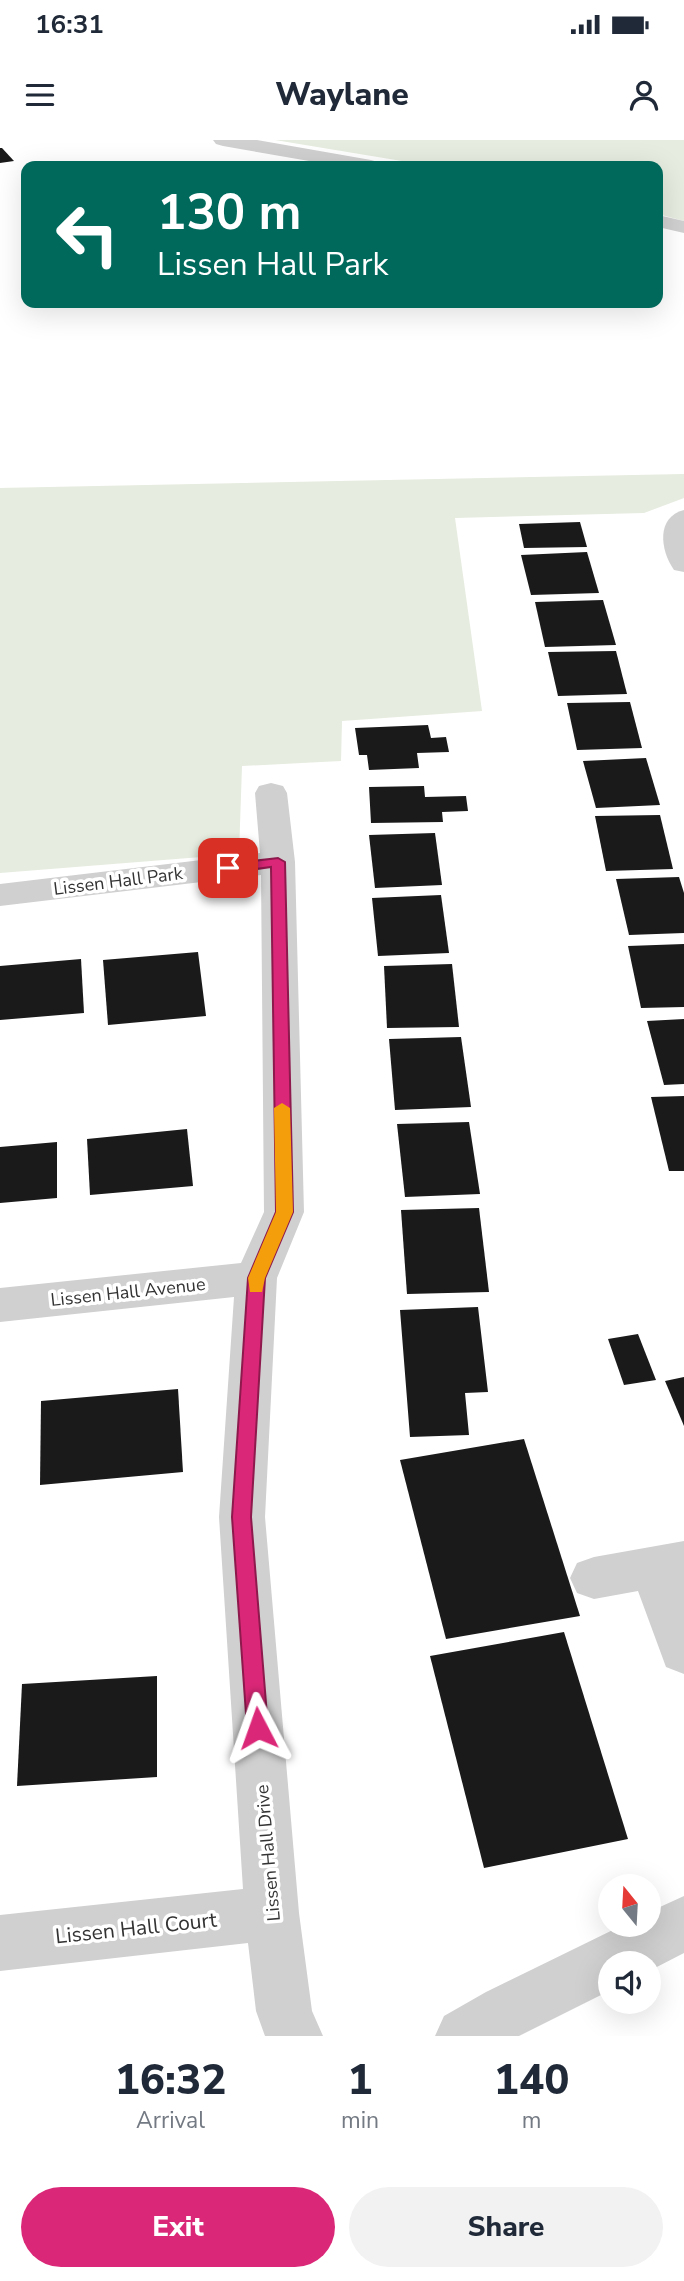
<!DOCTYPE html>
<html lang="en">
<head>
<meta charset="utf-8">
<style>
  body { margin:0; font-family:"Nunito Sans",sans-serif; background:#f2f2f3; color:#1f2937; height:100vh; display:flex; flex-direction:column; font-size:26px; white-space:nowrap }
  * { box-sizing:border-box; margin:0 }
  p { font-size:23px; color:#747a83 }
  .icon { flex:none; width:38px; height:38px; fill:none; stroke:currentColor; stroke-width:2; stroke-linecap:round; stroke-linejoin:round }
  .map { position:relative; height:1896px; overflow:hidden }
  .drawer { display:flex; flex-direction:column; background:#fff; flex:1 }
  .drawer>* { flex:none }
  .banner { position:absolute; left:21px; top:21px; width:642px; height:147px; border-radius:14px; box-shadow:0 7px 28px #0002; background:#00695c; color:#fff; overflow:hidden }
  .needle { width:46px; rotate:342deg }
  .fabs { position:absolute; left:598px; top:1734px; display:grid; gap:14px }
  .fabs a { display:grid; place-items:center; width:63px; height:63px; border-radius:50%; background:#fff; box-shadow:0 7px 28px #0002; font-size:35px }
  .pin { position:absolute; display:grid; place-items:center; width:60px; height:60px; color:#fff; margin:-30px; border-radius:14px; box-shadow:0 4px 10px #0006 }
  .me { position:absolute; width:77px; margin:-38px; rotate:356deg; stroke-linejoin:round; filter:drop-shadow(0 0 5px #0008) }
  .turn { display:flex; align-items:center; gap:24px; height:147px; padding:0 21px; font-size:32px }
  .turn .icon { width:91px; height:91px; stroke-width:2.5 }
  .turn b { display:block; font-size:49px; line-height:60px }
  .eta { display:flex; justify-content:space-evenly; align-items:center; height:119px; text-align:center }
  .eta b { font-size:42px; font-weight:800; line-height:49px }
  .action { display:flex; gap:14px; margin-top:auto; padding:14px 21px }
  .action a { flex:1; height:80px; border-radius:42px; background:#db2777; color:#fff; font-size:28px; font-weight:800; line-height:80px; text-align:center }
  .action a+a { background:#f2f2f3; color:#1f2937 }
  .status { display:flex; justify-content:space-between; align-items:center; height:49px; padding:0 35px; background:#fff; direction:ltr }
  .status svg { height:19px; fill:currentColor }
  header { display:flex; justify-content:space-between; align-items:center; height:91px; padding:0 21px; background:#fff; font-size:32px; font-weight:800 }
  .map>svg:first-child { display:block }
  .green { fill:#e6ecdf }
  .building { fill:#1a1a1a }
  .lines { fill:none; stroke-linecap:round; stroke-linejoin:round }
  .minor { fill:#d0d0d0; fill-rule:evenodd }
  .route { fill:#db2777; stroke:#8e194d; stroke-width:2 }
  .slow { fill:#f59e0b }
  .labels { text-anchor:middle; stroke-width:7; stroke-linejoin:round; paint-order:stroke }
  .street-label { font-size:18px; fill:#333; stroke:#fff }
  .near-street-label { font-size:21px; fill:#333; stroke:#fff }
</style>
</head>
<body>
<div class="status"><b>16:31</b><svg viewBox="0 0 49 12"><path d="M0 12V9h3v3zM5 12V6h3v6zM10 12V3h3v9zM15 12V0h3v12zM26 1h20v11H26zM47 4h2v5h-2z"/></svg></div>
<header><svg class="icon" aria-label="menu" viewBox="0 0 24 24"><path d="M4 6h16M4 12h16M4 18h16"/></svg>Waylane<svg class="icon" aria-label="person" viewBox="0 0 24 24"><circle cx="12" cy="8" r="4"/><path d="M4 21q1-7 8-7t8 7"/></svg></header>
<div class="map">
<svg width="684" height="1896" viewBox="0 0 684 1896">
  <rect width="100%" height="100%" fill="#fff"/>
  <g class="green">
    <polygon points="275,0 684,0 684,81 658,74 658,26 432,26"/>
    <polygon points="684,334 684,358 644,373 455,378 482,571 342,581 341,621 242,626 239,714 0,733 0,348"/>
  </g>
  <g class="building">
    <polygon points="0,8 2,8 14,21 0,23"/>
    <polygon points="580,382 587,407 524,408 519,384"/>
    <polygon points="587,412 599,453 531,455 521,415"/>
    <polygon points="603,460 616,505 545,507 535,462"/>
    <polygon points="616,511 627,554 558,556 548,512"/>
    <polygon points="630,562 642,608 577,610 567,563"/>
    <polygon points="428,585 431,598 446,597 449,612 417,613 419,628 369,630 367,615 359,615 355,588"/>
    <polygon points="646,618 660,665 596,668 583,621"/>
    <polygon points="424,646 425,657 466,656 468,671 442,672 443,682 371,683 369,647"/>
    <polygon points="660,675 673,729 606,731 595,676"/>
    <polygon points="435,693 442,745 375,748 369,695"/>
    <polygon points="679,737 684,753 684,793 629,795 616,739"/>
    <polygon points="441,755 449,813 378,816 372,758"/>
    <polygon points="684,804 684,867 641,868 628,806"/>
    <polygon points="198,812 206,876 108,885 103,820"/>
    <polygon points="81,819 84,873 0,880 0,826"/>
    <polygon points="452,824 459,887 387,888 384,826"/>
    <polygon points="684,879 684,944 664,945 647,881"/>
    <polygon points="461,897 471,967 395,970 389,899"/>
    <polygon points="684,956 684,1031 669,1031 651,957"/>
    <polygon points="469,982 480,1054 405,1057 397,984"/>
    <polygon points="187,989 193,1046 90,1055 87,999"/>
    <polygon points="57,1002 57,1058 0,1063 0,1007"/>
    <polygon points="479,1068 489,1152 407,1154 401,1070"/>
    <polygon points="478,1167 488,1252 465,1253 469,1295 410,1297 400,1170"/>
    <polygon points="638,1194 656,1240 624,1245 608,1199"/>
    <polygon points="684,1237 684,1286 665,1241"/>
    <polygon points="178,1249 183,1332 40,1345 41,1261"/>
    <polygon points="524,1299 580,1476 446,1499 400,1320"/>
    <polygon points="564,1492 628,1699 484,1728 430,1516"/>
    <polygon points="157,1536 157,1637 17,1646 22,1544"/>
  </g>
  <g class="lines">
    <g class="minor">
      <polygon points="213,0 257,0 371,20 378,22 381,26 338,26 223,6 216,4"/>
      <polygon points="658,75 684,81 684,93 658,87"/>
      <path d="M684,370V432L674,430C660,410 656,377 684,370Z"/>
      <polygon points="271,643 283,646 287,653 295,722 304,1072 277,1138 265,1377 299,1773 312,1871 323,1896 265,1896 256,1871 248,1803 0,1831 0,1775 243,1749 219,1377 234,1157 0,1182 0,1148 241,1123 264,1072 261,735 0,766 0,744 260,713 255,653 259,646"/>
      <polygon points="684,1401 684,1534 666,1527 638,1451 594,1459 577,1453 570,1438 577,1423 594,1417"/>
      <polygon points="684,1756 684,1813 649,1831 649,1824 611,1824 611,1850 519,1896 435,1896 444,1876 486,1852 623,1785 649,1785 649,1772"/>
    </g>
  </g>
  <polygon class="route" points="278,718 285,722 293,1072 265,1138 251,1377 268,1588 265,1595 258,1598 250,1595 247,1588 232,1377 248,1138 276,1072 271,727 228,733 220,728 228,724"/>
  <polygon class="slow" points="282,963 290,968 293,1072 265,1138 262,1152 250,1152 248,1138 276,1072 274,968"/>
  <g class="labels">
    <g class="street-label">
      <text transform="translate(118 741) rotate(-7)" y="6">Lissen Hall Park</text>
      <text transform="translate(128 1152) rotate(-6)" y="6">Lissen Hall Avenue</text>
      <text transform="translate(268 1713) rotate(-95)" y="6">Lissen Hall Drive</text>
    </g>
    <g class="near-street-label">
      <text transform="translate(136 1788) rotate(-6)" y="7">Lissen Hall Court</text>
    </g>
  </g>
</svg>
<div class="fabs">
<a><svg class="needle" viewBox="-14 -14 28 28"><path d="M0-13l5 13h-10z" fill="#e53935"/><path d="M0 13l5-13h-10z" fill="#747a83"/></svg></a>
<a><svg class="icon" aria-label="sound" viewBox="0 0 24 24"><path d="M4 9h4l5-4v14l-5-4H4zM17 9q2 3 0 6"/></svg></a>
</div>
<div class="pin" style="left:228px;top:728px;background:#d93025"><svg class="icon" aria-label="arrive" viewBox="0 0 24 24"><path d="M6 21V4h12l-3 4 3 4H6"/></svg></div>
<svg class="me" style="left:258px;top:1588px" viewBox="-20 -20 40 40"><path d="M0-17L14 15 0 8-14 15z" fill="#db2777" stroke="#fff" stroke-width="4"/></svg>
<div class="banner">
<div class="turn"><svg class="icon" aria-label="left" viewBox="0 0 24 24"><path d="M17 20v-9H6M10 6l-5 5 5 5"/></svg><div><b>130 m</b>Lissen Hall Park</div></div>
</div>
</div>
<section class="drawer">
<div class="eta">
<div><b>16:32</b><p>Arrival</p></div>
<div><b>1</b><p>min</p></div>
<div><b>140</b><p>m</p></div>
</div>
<div class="action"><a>Exit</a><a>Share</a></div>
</section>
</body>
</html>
